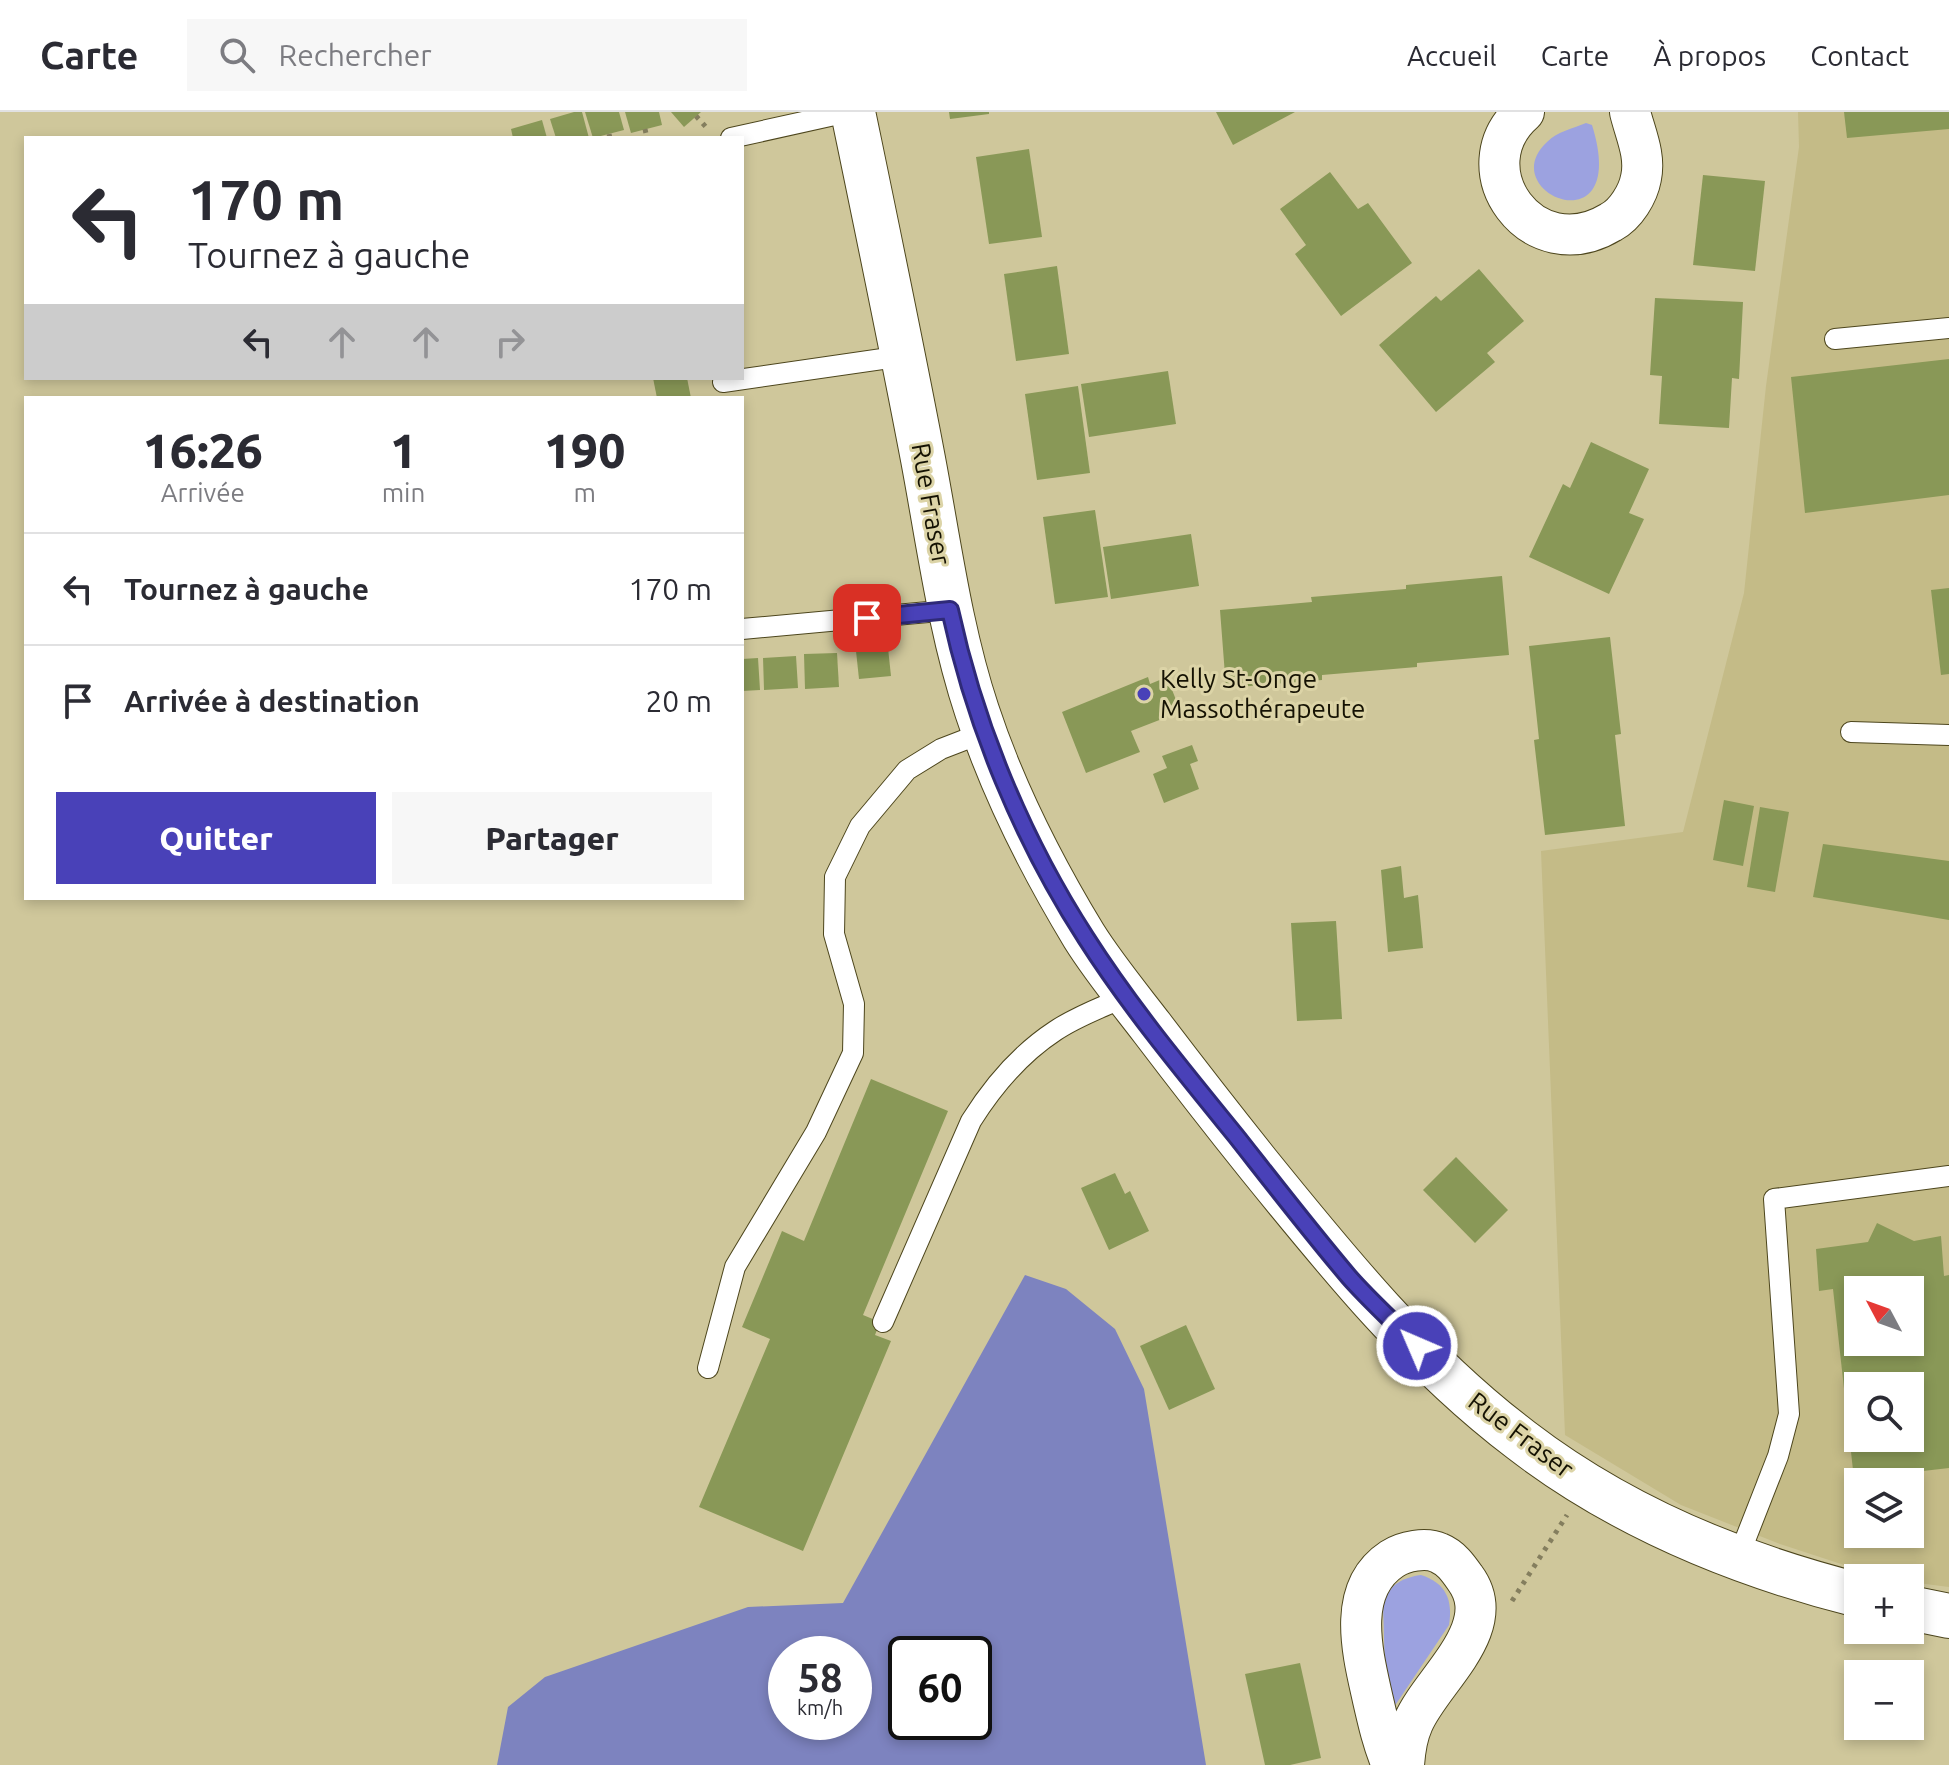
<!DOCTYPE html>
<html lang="fr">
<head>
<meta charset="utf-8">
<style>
  body { margin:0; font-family:Ubuntu,sans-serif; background:#f7f7f7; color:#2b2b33; height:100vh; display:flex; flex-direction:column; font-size:30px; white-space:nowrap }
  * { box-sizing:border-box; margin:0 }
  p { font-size:26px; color:#7c7c81 }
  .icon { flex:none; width:44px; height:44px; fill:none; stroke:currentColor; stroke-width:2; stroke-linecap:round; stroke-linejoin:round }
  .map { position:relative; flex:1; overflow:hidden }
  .details { position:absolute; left:24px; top:284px; width:720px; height:504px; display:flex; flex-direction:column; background:#fff; border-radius:0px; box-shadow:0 4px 12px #0003 }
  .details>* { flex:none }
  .guide { position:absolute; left:24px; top:24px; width:720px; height:244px; border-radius:0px; box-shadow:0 4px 12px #0003; background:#fff; color:#2b2b33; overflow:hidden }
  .needle { width:52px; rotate:311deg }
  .tools { position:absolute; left:1844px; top:1164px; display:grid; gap:16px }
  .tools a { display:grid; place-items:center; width:80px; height:80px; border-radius:0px; background:#fff; box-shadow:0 4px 12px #0003; font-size:40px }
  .speed { position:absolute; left:768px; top:1524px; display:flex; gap:16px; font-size:40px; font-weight:700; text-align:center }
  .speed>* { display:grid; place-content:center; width:104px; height:104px; border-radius:50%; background:#fff; box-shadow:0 4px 12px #0003; line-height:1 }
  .speed small { font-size:20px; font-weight:400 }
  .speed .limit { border:4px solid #111; border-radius:12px; background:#fff; color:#111 }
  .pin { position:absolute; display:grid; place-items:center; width:68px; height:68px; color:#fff; margin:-34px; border-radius:16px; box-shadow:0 4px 12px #0006 }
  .me { position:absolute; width:88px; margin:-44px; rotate:315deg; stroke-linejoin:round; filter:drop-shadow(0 0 6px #0008) }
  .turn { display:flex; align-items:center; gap:28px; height:168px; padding:0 32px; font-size:36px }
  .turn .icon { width:104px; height:104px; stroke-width:2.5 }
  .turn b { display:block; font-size:56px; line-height:68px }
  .lanes { display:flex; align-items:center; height:76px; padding:0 32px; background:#0003; justify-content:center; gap:40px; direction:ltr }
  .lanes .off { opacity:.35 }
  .eta { display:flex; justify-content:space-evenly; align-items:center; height:136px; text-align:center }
  .eta b { font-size:48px; font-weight:800; line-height:56px }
  .button { display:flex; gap:16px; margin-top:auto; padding:16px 32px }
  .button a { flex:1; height:92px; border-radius:0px; background:#4941b8; color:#fff; font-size:32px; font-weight:800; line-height:92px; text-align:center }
  .button a+a { background:#f7f7f7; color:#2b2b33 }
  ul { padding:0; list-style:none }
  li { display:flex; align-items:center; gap:24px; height:112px; padding:0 32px; border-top:2px solid #e1e1e2 }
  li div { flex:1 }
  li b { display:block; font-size:30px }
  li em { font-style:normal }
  header { display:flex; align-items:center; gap:48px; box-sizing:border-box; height:112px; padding:0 40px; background:#fff; border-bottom:2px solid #e1e1e2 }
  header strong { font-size:38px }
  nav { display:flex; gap:44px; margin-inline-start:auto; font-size:28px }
  .search { width:560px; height:72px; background:#f7f7f7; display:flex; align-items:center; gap:20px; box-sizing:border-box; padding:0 28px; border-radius:0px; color:#7c7c81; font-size:30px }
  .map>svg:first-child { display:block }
  .built { fill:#c4bb87; fill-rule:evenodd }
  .green { fill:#9ca2e0 }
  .forest { fill:#7d83bf; fill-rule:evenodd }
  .building { fill:#899857; fill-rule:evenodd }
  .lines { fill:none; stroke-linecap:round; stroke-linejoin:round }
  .lane-casing { stroke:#4d461d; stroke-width:22 }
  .street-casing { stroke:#4d461d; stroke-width:42 }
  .primary-casing { stroke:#4d461d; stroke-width:46 }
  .path { stroke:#847e5e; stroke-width:5; stroke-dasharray:4 6; stroke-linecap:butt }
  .lane { stroke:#fff; stroke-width:20 }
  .street { stroke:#fff; stroke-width:40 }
  .primary { stroke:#fff; stroke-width:44 }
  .route-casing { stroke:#2f2a78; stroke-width:20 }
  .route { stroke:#4941b8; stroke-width:14 }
  .poi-dot { fill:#4941b8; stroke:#dcd4a7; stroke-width:3 }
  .labels { text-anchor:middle; stroke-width:6; stroke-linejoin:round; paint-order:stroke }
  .street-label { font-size:26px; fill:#151203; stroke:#dcd4a7 }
  .poi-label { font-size:26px; fill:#151203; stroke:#dcd4a7; text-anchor:start }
</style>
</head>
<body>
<header>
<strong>Carte</strong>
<div class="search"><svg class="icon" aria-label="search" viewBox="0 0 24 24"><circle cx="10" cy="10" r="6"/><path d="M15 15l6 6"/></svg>Rechercher</div>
<nav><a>Accueil</a><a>Carte</a><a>À propos</a><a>Contact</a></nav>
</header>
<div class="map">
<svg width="1949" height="1653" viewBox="0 0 1949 1653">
  <rect width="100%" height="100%" fill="#cfc79b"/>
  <path class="built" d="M1798,0H1949V1475L1910,1470V1466H1884L1780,1432L1681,1393L1565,1323L1541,739L1683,720L1744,481L1766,274L1799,35ZM1858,1178H1910V1230H1858ZM1858,1274H1910V1326H1858ZM1858,1370H1910V1422H1858Z"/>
  <g class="green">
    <path d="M1586,11L1592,13C1631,138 1492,81 1547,30C1558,19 1572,17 1586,11Z"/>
    <path d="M1421,1463C1446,1471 1453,1488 1449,1513L1394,1595L1386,1591L1383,1492C1389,1473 1401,1466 1421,1463Z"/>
  </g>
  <path class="forest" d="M1025,1163L1066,1177L1115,1217L1144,1277L1206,1653H497L508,1595L545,1565L748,1495L843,1491ZM786,1542H854V1610H786ZM974,1542V1610H906V1542Z"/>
  <g class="building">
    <polygon points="574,0 582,0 589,26 556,26 550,7"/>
    <polygon points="585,0 619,0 624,18 593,26"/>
    <polygon points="625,0 659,0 662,13 631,21"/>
    <polygon points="671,0 701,0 684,15"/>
    <polygon points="949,0 989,0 989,2 950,7"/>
    <polygon points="1216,0 1295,0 1233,33"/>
    <polygon points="1844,0 1949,0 1949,17 1847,26"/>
    <polygon points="542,8 547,26 513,26 511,17"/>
    <polygon points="1029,37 1042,125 989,132 976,45"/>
    <polygon points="1330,60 1358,97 1368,91 1412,151 1341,204 1295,142 1306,133 1280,97"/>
    <polygon points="1703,63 1765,69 1755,159 1693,153"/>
    <polygon points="1057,154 1069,242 1016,249 1004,162"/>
    <polygon points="1479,157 1524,209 1487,241 1495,250 1436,300 1379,233 1436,184 1441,189"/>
    <polygon points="1655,186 1743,190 1739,267 1732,266 1729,316 1659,312 1662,264 1650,263"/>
    <polygon points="1949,247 1949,383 1805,401 1791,265"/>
    <polygon points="1168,259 1176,312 1089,325 1081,272"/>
    <polygon points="653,266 687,266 691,286 657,286"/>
    <polygon points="1078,274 1090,361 1037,368 1025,282"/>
    <polygon points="1591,330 1649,357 1629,401 1644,407 1609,482 1529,445 1563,372 1570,376"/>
    <polygon points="1095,398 1108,485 1055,492 1043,405"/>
    <polygon points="1191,422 1199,474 1111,487 1103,435"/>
    <polygon points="1502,464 1509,543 1417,551 1417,555 1322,563 1322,568 1226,576 1220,498 1312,490 1311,485 1406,477 1406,473"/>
    <polygon points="1949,476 1949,562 1941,563 1931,478"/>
    <polygon points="1610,525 1621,622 1615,623 1625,714 1545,723 1534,628 1539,627 1529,534"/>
    <polygon points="888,536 891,564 859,567 856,539"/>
    <polygon points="837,541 839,575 805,577 804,542"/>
    <polygon points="796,544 798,576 764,578 763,546"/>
    <polygon points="758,546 760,578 742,579 742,547"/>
    <polygon points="1148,565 1150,572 1167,565 1178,593 1159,601 1162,607 1131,619 1140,640 1086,661 1062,600"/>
    <polygon points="1192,633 1198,649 1190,652 1199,677 1164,691 1153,662 1167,656 1162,644"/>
    <polygon points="1724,688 1754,694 1743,754 1713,748"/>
    <polygon points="1760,695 1789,700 1775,780 1747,775"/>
    <polygon points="1823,732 1949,749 1949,808 1813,785"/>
    <polygon points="1401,754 1404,786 1418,783 1423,836 1388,840 1381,758"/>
    <polygon points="1336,809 1342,907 1297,909 1291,811"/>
    <polygon points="871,967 948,999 863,1203 880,1210 875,1223 891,1229 803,1439 699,1395 770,1227 742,1215 782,1119 804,1129"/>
    <polygon points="1456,1045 1508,1098 1475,1131 1423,1078"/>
    <polygon points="1115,1061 1125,1082 1130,1079 1149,1119 1109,1138 1081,1076"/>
    <path d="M1877,1111L1914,1129L1941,1124L1944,1164L1949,1163V1356L1854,1367L1833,1177L1819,1179L1816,1137L1868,1130ZM1858,1178H1910V1230H1858ZM1858,1274H1910V1326H1858Z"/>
    <polygon points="1186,1213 1215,1277 1169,1298 1140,1234"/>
    <polygon points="1300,1551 1321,1646 1290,1653 1265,1653 1245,1562"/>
  </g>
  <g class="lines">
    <defs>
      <g id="lane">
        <polyline points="731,26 848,0"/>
        <polyline points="1835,227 1949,216"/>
        <polyline points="723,270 903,244"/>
        <polyline points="742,517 950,498"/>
        <polyline points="1851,620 1949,623"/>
        <path d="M883,1210L971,1009C993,974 1020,942 1055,919C1077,904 1103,895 1127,884"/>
        <polyline points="708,1256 735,1155 816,1020 853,941 854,892 834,822 835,765 860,714 907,658 941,637 985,620"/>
        <polyline points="1738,1446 1778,1344 1789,1302 1774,1087 1949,1064"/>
      </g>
      <g id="street">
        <path d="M1524,0C1460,56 1532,158 1611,110C1626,102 1638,82 1641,66C1646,43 1635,21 1630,0"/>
        <path d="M1392,1653C1383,1632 1378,1610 1373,1588C1363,1543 1345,1478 1392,1447C1404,1439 1426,1435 1439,1441C1451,1446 1458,1456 1465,1466C1502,1516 1431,1568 1413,1611C1407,1624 1405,1639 1404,1653"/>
      </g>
      <g id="primary">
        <path d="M853,0C877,116 901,231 923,347C939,432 950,518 977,599C1003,678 1041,753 1084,824C1104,856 1129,886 1152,916C1187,962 1222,1007 1258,1052C1338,1151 1419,1251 1521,1328C1620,1404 1739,1453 1858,1483"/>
        <polyline points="1910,1496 1949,1504"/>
      </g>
    </defs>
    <use href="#lane" class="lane-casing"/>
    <use href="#street" class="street-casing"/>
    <use href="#primary" class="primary-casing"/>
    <g class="path">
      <polyline points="696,4 706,15"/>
      <polyline points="645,17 647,26"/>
      <polyline points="609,22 610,26"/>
      <polyline points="1512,1489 1567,1403"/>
    </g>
    <use href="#lane" class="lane"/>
    <use href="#street" class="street"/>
    <use href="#primary" class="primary"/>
  </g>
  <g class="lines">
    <defs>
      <path id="route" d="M867,506L950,498C975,613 1022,727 1086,826C1130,895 1184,960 1236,1024C1273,1071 1310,1119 1349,1165C1370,1189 1395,1211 1417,1234"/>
    </defs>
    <use href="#route" class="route-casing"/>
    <use href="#route" class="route"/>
  </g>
  <circle class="poi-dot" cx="1144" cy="582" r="8"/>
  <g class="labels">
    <g class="street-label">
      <text transform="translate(931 392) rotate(80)" y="9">Rue Fraser</text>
      <text transform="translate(1521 1323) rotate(37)" y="9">Rue Fraser</text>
    </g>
    <g class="poi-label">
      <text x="1160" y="576">Kelly St-Onge<tspan x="1160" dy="30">Massothérapeute</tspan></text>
    </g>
  </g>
</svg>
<div class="tools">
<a><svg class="needle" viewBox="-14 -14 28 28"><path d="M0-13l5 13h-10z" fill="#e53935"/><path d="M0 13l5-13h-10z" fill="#7c7c81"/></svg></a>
<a><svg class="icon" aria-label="search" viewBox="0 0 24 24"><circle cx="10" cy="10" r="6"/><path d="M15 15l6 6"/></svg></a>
<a><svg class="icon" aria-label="layers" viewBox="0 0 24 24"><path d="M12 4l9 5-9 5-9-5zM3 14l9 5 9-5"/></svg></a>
<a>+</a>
<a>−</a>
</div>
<div class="speed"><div>58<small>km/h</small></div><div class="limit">60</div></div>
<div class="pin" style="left:867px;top:506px;background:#d93025"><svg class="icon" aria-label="arrive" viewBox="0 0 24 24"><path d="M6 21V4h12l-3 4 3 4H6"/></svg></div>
<svg class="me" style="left:1417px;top:1234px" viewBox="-20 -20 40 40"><circle r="17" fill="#4941b8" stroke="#fff" stroke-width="3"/><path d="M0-11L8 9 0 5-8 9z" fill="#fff"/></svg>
<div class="guide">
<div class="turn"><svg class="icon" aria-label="left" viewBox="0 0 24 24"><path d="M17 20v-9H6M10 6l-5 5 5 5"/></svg><div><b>170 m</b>Tournez à gauche</div></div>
<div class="lanes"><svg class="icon" aria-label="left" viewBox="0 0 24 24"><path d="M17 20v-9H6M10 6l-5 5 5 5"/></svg><svg class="icon off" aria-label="ahead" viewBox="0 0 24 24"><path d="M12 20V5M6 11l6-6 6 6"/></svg><svg class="icon off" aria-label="ahead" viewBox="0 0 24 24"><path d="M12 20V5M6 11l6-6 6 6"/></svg><svg class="icon off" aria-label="right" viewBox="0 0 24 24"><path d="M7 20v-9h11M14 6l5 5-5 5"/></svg></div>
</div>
<section class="details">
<div class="eta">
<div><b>16:26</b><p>Arrivée</p></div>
<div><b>1</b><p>min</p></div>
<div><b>190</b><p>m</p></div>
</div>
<ul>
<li><svg class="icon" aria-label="left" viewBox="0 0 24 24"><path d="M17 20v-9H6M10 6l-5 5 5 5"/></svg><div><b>Tournez à gauche</b></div><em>170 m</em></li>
<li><svg class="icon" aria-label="arrive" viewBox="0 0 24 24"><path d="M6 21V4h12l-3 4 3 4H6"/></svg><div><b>Arrivée à destination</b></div><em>20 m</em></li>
</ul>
<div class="button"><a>Quitter</a><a>Partager</a></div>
</section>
</div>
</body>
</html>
